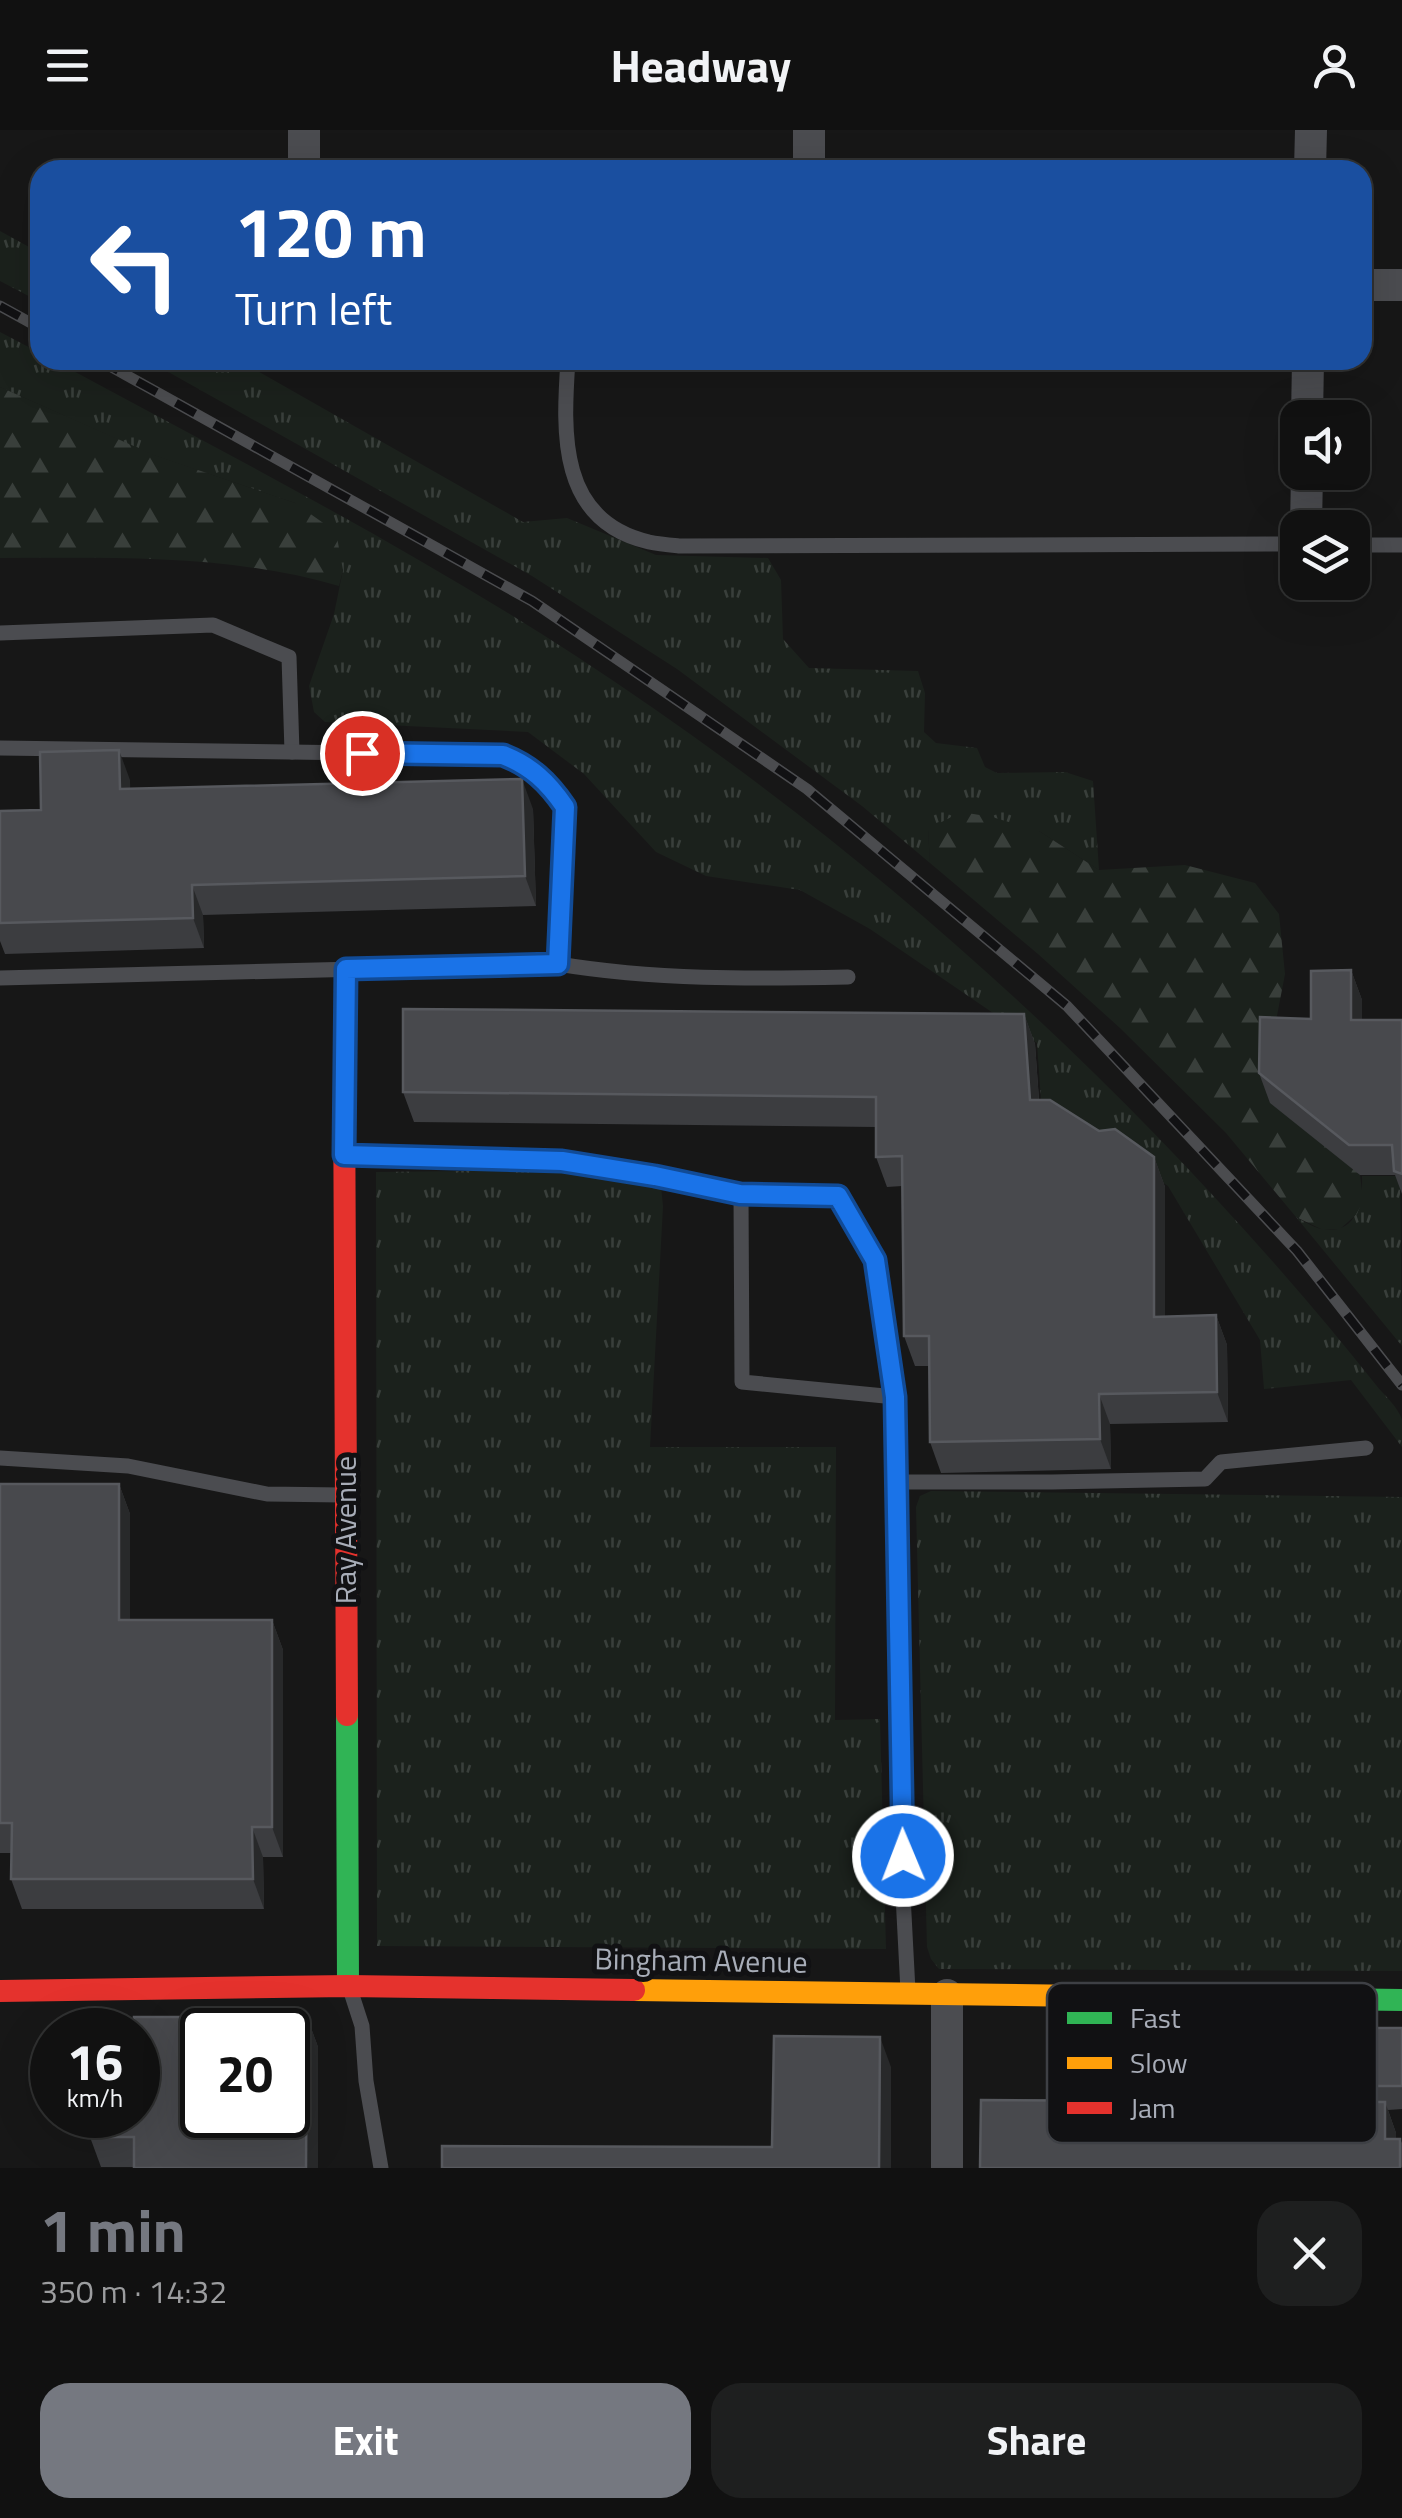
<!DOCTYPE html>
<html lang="en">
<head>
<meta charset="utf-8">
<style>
  body { margin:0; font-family:"Titillium Web",sans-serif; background:#1e1f1f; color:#f1f3f6; height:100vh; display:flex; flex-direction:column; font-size:38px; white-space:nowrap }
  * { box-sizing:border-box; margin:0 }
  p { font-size:32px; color:#9c9d9f }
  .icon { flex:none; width:55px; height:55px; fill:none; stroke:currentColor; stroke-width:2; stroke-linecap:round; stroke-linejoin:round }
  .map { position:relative; height:2038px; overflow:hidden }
  .panel { display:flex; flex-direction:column; background:#111; flex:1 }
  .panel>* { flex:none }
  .hud { position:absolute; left:30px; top:30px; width:1342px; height:210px; border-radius:30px; box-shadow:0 10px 40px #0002,0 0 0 2px #303131; background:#1a4fa0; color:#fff; overflow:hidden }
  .fabs { position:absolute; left:1280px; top:270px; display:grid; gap:20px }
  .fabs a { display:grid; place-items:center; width:90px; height:90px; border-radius:20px; background:#111; box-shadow:0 10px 40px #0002,0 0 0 2px #303131; font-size:50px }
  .speed { position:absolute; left:30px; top:1878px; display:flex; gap:20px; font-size:50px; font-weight:700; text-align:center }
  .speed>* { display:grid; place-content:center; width:130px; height:130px; border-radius:50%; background:#111; box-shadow:0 10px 40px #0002,0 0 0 2px #303131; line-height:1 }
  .speed small { font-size:25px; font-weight:400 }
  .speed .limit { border:5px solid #111; border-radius:15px; background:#fff; color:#111 }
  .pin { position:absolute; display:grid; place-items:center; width:85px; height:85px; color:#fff; margin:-42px; border:5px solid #fff; border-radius:50%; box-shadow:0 2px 10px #0007 }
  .me { position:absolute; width:110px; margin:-55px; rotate:359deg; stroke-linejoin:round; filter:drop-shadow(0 0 8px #0008) }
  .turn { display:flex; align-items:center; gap:35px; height:210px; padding:0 40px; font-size:45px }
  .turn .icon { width:130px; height:130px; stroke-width:2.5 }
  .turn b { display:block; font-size:70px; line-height:85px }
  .round { display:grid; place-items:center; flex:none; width:105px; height:105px; border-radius:30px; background:#1e1f1f }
  .overview { display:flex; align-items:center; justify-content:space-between; height:170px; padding:0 40px }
  h1 { font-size:60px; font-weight:700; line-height:75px; color:#757880 }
  .primary-button { display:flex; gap:20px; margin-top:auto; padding:20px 40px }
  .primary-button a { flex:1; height:115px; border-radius:30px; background:#757880; color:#fff; font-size:40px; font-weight:700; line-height:115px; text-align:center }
  .primary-button a+a { background:#1e1f1f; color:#f1f3f6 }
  header { display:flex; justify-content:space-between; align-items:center; height:130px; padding:0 40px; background:#111; font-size:45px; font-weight:700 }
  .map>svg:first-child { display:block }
  .grass { fill:url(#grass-tufts) }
  .forest { fill:url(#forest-firs) }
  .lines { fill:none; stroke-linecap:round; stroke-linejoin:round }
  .lane { stroke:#4b4c50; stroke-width:15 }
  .street { stroke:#4b4c50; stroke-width:32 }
  .fast { stroke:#30b455; stroke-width:22 }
  .slow { stroke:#ff9f0a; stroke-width:22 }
  .jam { stroke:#e5322d; stroke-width:22 }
  .rail-casing { stroke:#4b4c4f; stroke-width:11 }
  .rail { stroke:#111113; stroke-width:8; stroke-dasharray:22; stroke-linecap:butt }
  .wall { fill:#3c3d40 }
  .shaded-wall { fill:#28292a }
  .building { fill:#48494d; stroke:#57595e; stroke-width:2.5; fill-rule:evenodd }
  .route-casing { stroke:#114b97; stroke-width:25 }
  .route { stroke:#1a73e8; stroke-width:18 }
  .labels { text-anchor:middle; stroke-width:10; stroke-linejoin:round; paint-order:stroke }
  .street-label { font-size:30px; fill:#a8adb8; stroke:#111113 }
  .key { fill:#111113; stroke:#3e4045; stroke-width:2.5 }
  .key-label { font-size:28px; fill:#a8adb8 }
</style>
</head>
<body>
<header><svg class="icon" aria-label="menu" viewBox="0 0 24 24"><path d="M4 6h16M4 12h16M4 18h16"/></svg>Headway<svg class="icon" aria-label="person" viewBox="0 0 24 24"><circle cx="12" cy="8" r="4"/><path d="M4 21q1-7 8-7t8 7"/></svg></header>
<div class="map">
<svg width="1402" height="2038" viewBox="0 0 1402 2038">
  <defs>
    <pattern id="grass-tufts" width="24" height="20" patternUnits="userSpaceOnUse" patternTransform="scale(2.5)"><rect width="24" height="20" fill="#1b211c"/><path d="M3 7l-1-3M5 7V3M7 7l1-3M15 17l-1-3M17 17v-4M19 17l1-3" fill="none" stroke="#393f3b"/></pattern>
    <pattern id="forest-firs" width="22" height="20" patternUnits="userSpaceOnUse" patternTransform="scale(2.5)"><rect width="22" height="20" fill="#1b211c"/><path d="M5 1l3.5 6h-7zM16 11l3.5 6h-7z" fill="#393f3b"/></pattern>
  </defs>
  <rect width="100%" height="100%" fill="#171717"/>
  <g class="grass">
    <polygon points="0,101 40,123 40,172 0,151"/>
    <path d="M0,202L40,223V230H53C229,325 408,417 576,526C835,695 1070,901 1274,1133C1309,1173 1343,1213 1376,1255C1384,1265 1399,1278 1402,1290C1402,1298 1402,1309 1402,1317L1351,1250L1264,1259L1260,1210L1168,1056L1126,1028L1043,999L1037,913L870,799L800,760L706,746L656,722L584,644L528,602L325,592L314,582L309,556L334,484L343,440L295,373L153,325L0,257Z"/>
    <polygon points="147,230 238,230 523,392 567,388 656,425 768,428 781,450 783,509 809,538 918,541 925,563 924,602 936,613 977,618 985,637 997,643 1065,642 1093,651 1099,740 1039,701 928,700 930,733 862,676 677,539 532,446"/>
    <polygon points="569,1040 661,1057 663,1076 650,1317 836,1317 835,1590 880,1589 886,1819 377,1816 376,1042"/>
    <path d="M1362,1046H1400L1402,1216L1296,1087C1305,1092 1316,1099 1326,1100C1358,1102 1363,1070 1362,1046Z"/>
    <polygon points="931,1361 1402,1367 1402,1841 939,1839 931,1829 927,1817 916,1377 920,1366"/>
  </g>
  <g class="forest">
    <path d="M0,257L154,325L295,373L336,402L343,440L339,456C230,424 113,428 0,428Z"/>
    <polygon points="961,682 992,687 1039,701 1099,740 1185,735 1255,753 1279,784 1285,844 1271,917 1360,1045 1363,1069 1357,1084 1340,1099 1323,1100 1296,1087 1226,1003 1120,898 1038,824 930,733 928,699"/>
  </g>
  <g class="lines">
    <g class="lane">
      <path d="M568,230C563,303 558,391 649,412C659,414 670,415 680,416L1298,414"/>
      <polyline points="1352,415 1402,415"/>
      <polyline points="0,503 213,495 289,527 292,622"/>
      <path d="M0,618L503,625C531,636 548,652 565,677L558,834L0,848"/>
      <path d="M558,834C655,850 751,849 848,847"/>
      <polyline points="344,940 346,839"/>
      <polyline points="349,1025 562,1031 655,1046 741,1064 742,1252 895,1267 875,1130 839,1066 741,1064"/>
      <polyline points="895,1267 903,1765 908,1861"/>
      <polyline points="0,1328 128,1336 267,1364 342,1365"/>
      <polyline points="897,1352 1052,1352 1205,1349 1221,1332 1366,1318"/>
      <polyline points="350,1859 362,1896 366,1951 381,2038"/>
    </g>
    <g class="street">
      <polyline points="304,40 304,0"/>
      <polyline points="809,40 809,0"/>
      <polyline points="1310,40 1311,0"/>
      <polyline points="1362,155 1402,155"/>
      <polyline points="1307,288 1308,230"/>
      <polyline points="1306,398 1307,342"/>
      <polyline points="947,2038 947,1865"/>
    </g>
    <g class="fast">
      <polyline points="347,1585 348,1856"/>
      <polyline points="1085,1866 1402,1870"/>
    </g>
    <polyline class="slow" points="634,1860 1085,1866"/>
    <g class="jam">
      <polyline points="344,944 347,1585"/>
      <polyline points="0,1861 348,1856 634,1860"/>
    </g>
    <defs>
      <g id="rail">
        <polyline points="0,176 40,198"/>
        <polyline points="99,230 532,471 807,659 1067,876 1297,1121 1402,1255"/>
      </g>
    </defs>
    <use href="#rail" class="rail-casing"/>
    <use href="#rail" class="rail"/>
  </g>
  <g class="wall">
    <polygon points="130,650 130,659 533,679 536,776 203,785 204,818 5,824 0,811 0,681 41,680"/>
    <polygon points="1351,840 1362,870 1362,890 1402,890 1402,1064 1395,1045 1360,1045 1270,973 1259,943 1311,889"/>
    <polygon points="1024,884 1035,914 1039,970 1154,1027 1165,1057 1165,1186 1216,1185 1227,1215 1228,1292 1110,1294 1111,1339 941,1343 930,1312 929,1236 915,1236 904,1206 902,1056 887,1057 876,1027 876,997 414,992 403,962"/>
    <polygon points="0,1354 119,1354 130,1384 130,1490 272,1490 283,1520 283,1727 263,1727 264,1779 22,1779 11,1749 11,1723 0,1723"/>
    <polygon points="307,1887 318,1917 134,2037 101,2037 90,2007"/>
    <polygon points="1402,1898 1402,1979 1388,1980 1396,2003 1396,2009 1400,2009 1402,2013 1402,2038 1359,1972 1354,1956"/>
  </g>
  <g class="shaded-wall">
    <polygon points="119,620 130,650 131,689 120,659"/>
    <polygon points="522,649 533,679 536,776 525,746"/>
    <polygon points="192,755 203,785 204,818 193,788"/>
    <polygon points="1351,840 1362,870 1362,920 1351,890"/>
    <polygon points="1024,884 1035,914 1041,1000 1030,970"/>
    <polygon points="1154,1027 1165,1057 1165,1217 1154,1187"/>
    <polygon points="1216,1185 1227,1215 1228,1292 1217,1262"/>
    <polygon points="1099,1264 1110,1294 1111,1339 1100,1309"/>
    <polygon points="119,1354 130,1384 130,1520 119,1490"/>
    <polygon points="272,1490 283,1520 283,1727 272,1697"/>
    <polygon points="252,1697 263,1727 264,1779 253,1749"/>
    <polygon points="307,1887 318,1917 318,2038 306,2038"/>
    <polygon points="880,1907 891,1937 891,2038 879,2038"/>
    <polygon points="1385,1972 1396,2003 1396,2038 1385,2009"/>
  </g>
  <g class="building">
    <polygon points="119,620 120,659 522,649 525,746 192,755 193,788 0,793 0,681 41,680 40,622"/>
    <polygon points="1351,840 1351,890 1402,890 1402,1044 1394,1041 1392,1015 1349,1015 1259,943 1260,887 1311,889 1311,841"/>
    <polygon points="403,879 1024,884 1030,970 1050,970 1099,1001 1115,999 1154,1027 1154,1187 1216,1185 1217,1262 1099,1264 1100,1309 930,1312 929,1206 904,1206 902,1026 876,1027 876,967 403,962"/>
    <polygon points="0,1354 119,1354 119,1490 272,1490 272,1697 252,1697 253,1749 11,1749 12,1693 0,1693"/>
    <path d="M134,1887H307L306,2038H134V2007H90V1985H138V1900H134ZM202,1900H288V1985H202Z"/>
    <polygon points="1353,1898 1402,1898 1402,1956 1354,1956"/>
    <polygon points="774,1906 880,1907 879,2038 442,2038 442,2016 772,2017"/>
    <polygon points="981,1970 1385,1972 1385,2009 1400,2009 1400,2038 980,2038"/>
  </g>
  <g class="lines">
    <defs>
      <path id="route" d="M362,623L503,625C531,636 548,652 565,677L558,834L346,839L344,1025L562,1031L655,1046L740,1064L838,1066L875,1130L895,1267L903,1726"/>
    </defs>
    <use href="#route" class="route-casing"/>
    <use href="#route" class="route"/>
  </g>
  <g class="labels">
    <g class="street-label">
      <text transform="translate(346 1400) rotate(-90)" y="10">Ray Avenue</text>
      <text transform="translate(701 1831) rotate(1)" y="10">Bingham Avenue</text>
    </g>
  </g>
  <rect x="1047" y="1853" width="330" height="160" rx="15" class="key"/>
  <rect x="1067" y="1882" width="45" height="12" fill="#30b455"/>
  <rect x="1067" y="1927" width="45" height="12" fill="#ff9f0a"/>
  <rect x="1067" y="1972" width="45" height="12" fill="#e5322d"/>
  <g class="key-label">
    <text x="1130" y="1898">Fast</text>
    <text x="1130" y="1943">Slow</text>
    <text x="1130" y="1988">Jam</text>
  </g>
</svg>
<div class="fabs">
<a><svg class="icon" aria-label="sound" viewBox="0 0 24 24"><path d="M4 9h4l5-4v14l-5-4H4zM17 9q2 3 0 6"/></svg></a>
<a><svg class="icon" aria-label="layers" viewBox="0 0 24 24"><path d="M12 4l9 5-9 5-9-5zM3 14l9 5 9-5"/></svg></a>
</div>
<div class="speed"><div>16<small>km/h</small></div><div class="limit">20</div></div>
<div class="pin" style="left:362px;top:623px;background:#d93025"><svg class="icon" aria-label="arrive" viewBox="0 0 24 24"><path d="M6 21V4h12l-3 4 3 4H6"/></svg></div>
<svg class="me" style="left:903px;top:1726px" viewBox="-20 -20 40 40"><circle r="17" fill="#1a73e8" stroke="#fff" stroke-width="3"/><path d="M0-11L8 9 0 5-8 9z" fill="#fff"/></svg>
<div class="hud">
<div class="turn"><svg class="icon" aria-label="left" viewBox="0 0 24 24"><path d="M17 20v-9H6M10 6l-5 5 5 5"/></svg><div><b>120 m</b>Turn left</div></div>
</div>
</div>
<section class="panel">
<div class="overview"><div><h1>1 min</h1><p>350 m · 14:32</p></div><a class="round"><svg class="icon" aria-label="close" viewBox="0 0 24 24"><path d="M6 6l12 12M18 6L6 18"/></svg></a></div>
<div class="primary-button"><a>Exit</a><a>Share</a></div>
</section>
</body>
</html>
